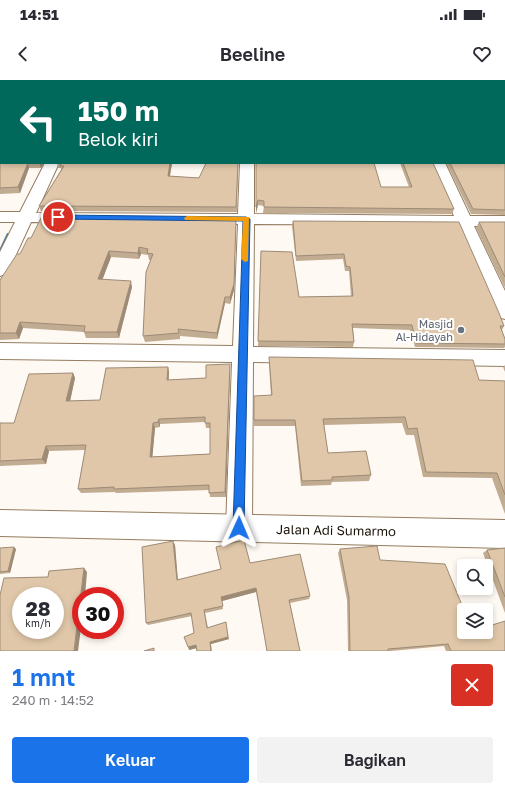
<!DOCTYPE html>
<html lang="id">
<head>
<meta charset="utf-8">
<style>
  body { margin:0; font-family:"Golos Text",sans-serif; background:#f2f2f3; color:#2b2b33; height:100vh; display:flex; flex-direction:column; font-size:15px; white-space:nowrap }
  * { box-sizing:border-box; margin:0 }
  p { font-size:13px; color:#7c7c81 }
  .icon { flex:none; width:22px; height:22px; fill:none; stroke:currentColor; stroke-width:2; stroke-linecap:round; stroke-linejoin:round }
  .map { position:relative; height:571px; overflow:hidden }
  .drawer { display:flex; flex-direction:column; background:#fff; flex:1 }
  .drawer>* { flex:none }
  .banner { position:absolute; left:0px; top:0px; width:505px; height:84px; box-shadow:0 2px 6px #0003; background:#00695c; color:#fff; overflow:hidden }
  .buttons { position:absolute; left:457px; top:479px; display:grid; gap:8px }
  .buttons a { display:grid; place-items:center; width:36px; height:36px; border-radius:4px; background:#fff; box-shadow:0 2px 6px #0003; font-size:20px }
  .speed { position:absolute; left:12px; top:507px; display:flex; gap:8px; font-size:20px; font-weight:700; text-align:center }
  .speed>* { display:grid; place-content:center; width:52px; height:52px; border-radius:50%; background:#fff; box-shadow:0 2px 6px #0003; line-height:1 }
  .speed small { font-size:10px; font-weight:400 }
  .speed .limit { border:6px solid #d22; background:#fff; color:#111 }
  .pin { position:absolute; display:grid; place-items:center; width:34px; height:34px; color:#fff; margin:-17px; border:2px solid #fff; border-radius:50%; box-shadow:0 1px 4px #0007 }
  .me { position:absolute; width:44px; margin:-22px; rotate:1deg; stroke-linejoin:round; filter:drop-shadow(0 0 3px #0008) }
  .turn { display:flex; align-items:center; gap:14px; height:84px; padding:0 12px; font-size:18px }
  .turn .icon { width:52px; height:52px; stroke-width:2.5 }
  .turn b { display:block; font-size:28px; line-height:34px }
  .round { display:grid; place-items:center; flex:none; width:42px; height:42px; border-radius:4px; background:#f2f2f3 }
  .head { display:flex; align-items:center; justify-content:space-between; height:68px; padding:0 12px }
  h1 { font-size:24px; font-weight:600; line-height:30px; color:#1a73e8 }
  .button { display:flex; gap:8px; margin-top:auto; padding:8px 12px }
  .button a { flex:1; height:46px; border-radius:4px; background:#1a73e8; color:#fff; font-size:16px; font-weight:600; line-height:46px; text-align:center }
  .button a+a { background:#f2f2f3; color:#2b2b33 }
  .status { display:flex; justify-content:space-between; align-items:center; height:28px; padding:0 20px; background:#fff; direction:ltr }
  .status svg { height:11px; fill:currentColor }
  header { display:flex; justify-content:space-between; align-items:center; height:52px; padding:0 12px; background:#fff; font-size:18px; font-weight:600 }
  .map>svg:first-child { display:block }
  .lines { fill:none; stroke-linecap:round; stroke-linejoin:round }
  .stream { fill:#527fa7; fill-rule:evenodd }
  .street-casing { stroke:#957d61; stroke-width:2 }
  .secondary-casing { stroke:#957d61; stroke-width:2 }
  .highway-casing { stroke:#957d61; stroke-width:24 }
  .street { fill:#fff; fill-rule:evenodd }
  .secondary { fill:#fff; fill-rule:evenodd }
  .highway { stroke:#fff; stroke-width:22 }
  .wall { fill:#c1ab91; fill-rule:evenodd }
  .shaded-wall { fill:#9d8b76 }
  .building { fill:#e0c7a9; stroke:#9d8b76; fill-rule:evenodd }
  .route { fill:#1a73e8; stroke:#114b97 }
  .slow { fill:#f59e0b }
  .worship-dot { fill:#6b7280; stroke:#fff; stroke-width:1.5 }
  .labels { text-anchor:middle; stroke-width:4; stroke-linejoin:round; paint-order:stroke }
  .worship-label { font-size:11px; fill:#5b616d; stroke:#fff; text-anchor:end }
  .near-street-label { font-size:13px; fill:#1b1207; stroke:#fff }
</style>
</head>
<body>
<div class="status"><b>14:51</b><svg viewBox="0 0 49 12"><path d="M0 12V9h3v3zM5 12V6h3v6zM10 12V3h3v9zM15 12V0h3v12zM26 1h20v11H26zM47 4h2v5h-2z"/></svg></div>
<header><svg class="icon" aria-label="back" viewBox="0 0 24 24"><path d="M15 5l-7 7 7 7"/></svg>Beeline<svg class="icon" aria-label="heart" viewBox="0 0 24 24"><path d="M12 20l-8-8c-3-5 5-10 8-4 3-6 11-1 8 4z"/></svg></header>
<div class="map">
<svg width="505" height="571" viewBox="0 0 505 571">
  <rect width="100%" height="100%" fill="#fff9f3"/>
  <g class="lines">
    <polygon class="stream" points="7,153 9,153 11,154 2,172 0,173 0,168"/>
    <defs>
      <g id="street">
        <rect x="64" y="0" width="12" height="1"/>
        <rect x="0" y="54" width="1" height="8"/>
        <polygon points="45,83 59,83 36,133 238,134 240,83 254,83 254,134 454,136 431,83 445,83 470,136 505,136 505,146 474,146 505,211 505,239 498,237 495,232 458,145 254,144 253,267 505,270 505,286 253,282 252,448 248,457 239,461 230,457 226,448 232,282 0,279 0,263 233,266 238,144 31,142 9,190 6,194 0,196 0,172 15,142 0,142 0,132 20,132"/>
      </g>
      <polygon id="secondary" points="0,430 505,440 505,468 0,456"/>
      <polyline id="highway" points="84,1 88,0"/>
    </defs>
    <use href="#street" class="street-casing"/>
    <use href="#secondary" class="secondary-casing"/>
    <use href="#highway" class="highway-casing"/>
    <use href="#street" class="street"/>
    <use href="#secondary" class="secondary"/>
    <use href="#highway" class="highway"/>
  </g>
  <g class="wall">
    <polygon points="147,0 504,0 505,135 471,134 446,83 504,83 504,1 148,1"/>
    <polygon points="0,79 44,83 41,88 29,88 20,113 0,114"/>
    <polygon points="57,83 172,83 170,96 199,98 206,83 238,83 237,132 41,131 39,126 61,90 61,88 58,88"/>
    <polygon points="256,83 381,107 409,107 400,83 433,83 454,129 452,134 263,133 264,126 258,125 256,133"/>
    <polygon points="236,139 234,210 230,224 225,223 217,259 180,256 180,259 145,262 143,256 151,180 149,180 148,175 141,174 139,179 111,177 102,200 132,207 119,258 86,258 84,252 23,248 19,259 0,260 0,200 20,174"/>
    <polygon points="293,141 504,246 502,250 505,259 505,267 504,268 415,267 410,250 353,248 354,262 353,267 258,266 261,171 299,217 351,216 349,191 345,191 343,179 296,181 292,146"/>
    <polygon points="479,142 505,142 505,208 476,148"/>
    <polygon points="269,277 479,300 505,301 505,434 492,398 423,397 414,355 406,355 402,343 324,345 328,373 371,395 369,401 332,402 331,405 301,406 295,346 254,346 254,316 271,316 269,284"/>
    <path d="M230,284L226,417H210L209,410L116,413L115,412L81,413L78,409L85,370L49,371L46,384L0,386V343H14L73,293L75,298L70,321L100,320L168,287L169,292V300L206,298ZM205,342L206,348H210V374L152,377L155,348L160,347V344Z"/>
    <polygon points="505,285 505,292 503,287"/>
    <polygon points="175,465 178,500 250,483 310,516 309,519 290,523 300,571 267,571 256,512 222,521 223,529 205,533 208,548 226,545 229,559 211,564 212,571 197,571 196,568 189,570 194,553 192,536 148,545 146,543"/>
    <polygon points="0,468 16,469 10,493 0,494"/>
    <polygon points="505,468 505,533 483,473 487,470"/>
    <polygon points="340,469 380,480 464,552 505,571 446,571 444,566 391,571 348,571 347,520 338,473"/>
  </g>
  <g class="shaded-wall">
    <polygon points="28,83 29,88 20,113 18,107"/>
    <polygon points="39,83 44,83 41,88"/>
    <polygon points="170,83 172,83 169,101 168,96"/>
    <polygon points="258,120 258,125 256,133 256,127"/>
    <polygon points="236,139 234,210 230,224 230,217"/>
    <polygon points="139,167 141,174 139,179 138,173"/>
    <polygon points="109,171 111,177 100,206 98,199"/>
    <polygon points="131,201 132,207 119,258 117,252"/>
    <polygon points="225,217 225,223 217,259 217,253"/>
    <polygon points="20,242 23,248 19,259 16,253"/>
    <polygon points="230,284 230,289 226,417 225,412"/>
    <polygon points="168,287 169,292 168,305 167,300"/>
    <polygon points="73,293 75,298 69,326 66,321"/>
    <polygon points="159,339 160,344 160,347 158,342"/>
    <polygon points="153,343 155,348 152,382 150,377"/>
    <polygon points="46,366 49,371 46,384 42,379"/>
    <polygon points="173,461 175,465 178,504 177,500"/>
    <polygon points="14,467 16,469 10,493 8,491"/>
    <polygon points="84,488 87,492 85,516 81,516 81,548 78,571 74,571"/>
    <polygon points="256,508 256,512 222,521 221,517"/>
    <polygon points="228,557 229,559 211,564 211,571 210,562"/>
    <polygon points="196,565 197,568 189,570 188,567"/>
  </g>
  <g class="building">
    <polygon points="0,0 60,0 61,1 1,1 1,49 0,49 0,21 1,15 0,15"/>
    <polygon points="149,0 504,0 505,2 505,45 504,45 505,54 505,130 473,129 450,83 504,83 504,1 149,1"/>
    <polygon points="1,78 1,83 28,83 18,107 0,108 0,79"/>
    <polygon points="62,83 170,83 168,96 199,98 206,83 238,83 236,127 39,126 64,86 60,86"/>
    <polygon points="256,83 374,83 381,107 412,107 403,83 433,83 454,129 264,127 264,121 258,120 256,127"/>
    <polygon points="41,138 236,139 234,204 230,217 225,217 217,253 178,249 179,253 143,256 146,192 153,174 147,173 148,169 139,167 138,173 109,171 98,199 131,201 117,252 84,252 85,246 20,242 16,253 0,253 0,200 17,174 20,174 28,158 31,158"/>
    <polygon points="293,141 459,142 499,233 504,246 500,246 505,259 505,264 416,263 412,245 352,244 354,262 258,261 261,171 292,172 299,217 353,216 350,187 346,186 344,174 296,176"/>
    <polygon points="479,142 505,142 505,197"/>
    <polygon points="269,277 473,280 479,300 505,301 505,415 497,393 426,392 417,348 408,349 405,337 323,339 328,373 366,371 371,395 332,397 332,400 302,401 295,340 254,340 254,316 272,315"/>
    <path d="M230,284L225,412L209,413V405L114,409V407L78,409L86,365L46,366L42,379L0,381V343H14L29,294L73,293L66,321L100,320L106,288L168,287L167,300L206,298V285ZM205,337V343H210V374L150,377L153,343L158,342L159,339Z"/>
    <polygon points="244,460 250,483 300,474 310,516 289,520 300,571 267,571 256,508 221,517 223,526 204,530 207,548 226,542 228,557 210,562 211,571 197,571 196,565 188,567 184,557 194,553 191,533 146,543 142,467 173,461 177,500 221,489 216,467"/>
    <polygon points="377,466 380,480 445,484 464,530 464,552 486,552 486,547 505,541 505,571 451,571 448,564 388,569 388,571 350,571 349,517 340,469"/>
    <polygon points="14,467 8,491 0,492 0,468"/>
    <polygon points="505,468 505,517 487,470"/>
    <path d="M84,488L74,571H0V515L4,498L48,497L49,491ZM21,516H55V550H21Z"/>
    <polygon points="154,568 154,571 144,571"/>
  </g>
  <polygon class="route" points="58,135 246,137 250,139 244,448 243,452 239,454 235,452 233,448 243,141 55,139 54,137"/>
  <polygon class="slow" points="187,136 249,137 248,181 245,182 241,179 243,141 185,140 184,138"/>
  <circle class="worship-dot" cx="461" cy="250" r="4"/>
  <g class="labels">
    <g class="worship-label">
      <text x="453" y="248">Masjid<tspan x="453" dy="13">Al-Hidayah</tspan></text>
    </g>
    <g class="near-street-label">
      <text transform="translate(336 450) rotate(1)" y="5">Jalan Adi Sumarmo</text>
    </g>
  </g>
</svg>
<div class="buttons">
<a><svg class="icon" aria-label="search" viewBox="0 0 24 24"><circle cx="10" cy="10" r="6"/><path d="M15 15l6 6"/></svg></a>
<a><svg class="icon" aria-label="layers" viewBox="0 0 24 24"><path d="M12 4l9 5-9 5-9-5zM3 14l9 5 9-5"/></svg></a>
</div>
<div class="speed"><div>28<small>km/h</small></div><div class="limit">30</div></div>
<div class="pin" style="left:58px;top:137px;background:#d93025"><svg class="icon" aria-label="arrive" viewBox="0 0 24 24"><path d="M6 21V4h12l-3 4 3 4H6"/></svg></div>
<svg class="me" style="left:239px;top:448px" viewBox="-20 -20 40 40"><path d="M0-17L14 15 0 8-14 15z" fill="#1a73e8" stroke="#fff" stroke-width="4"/></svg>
<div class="banner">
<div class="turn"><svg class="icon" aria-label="left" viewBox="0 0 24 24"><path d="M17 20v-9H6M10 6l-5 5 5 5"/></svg><div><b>150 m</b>Belok kiri</div></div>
</div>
</div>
<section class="drawer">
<div class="head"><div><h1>1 mnt</h1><p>240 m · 14:52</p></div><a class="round" style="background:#d93025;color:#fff"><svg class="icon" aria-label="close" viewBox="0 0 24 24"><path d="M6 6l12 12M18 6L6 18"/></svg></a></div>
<div class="button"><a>Keluar</a><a>Bagikan</a></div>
</section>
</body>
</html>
